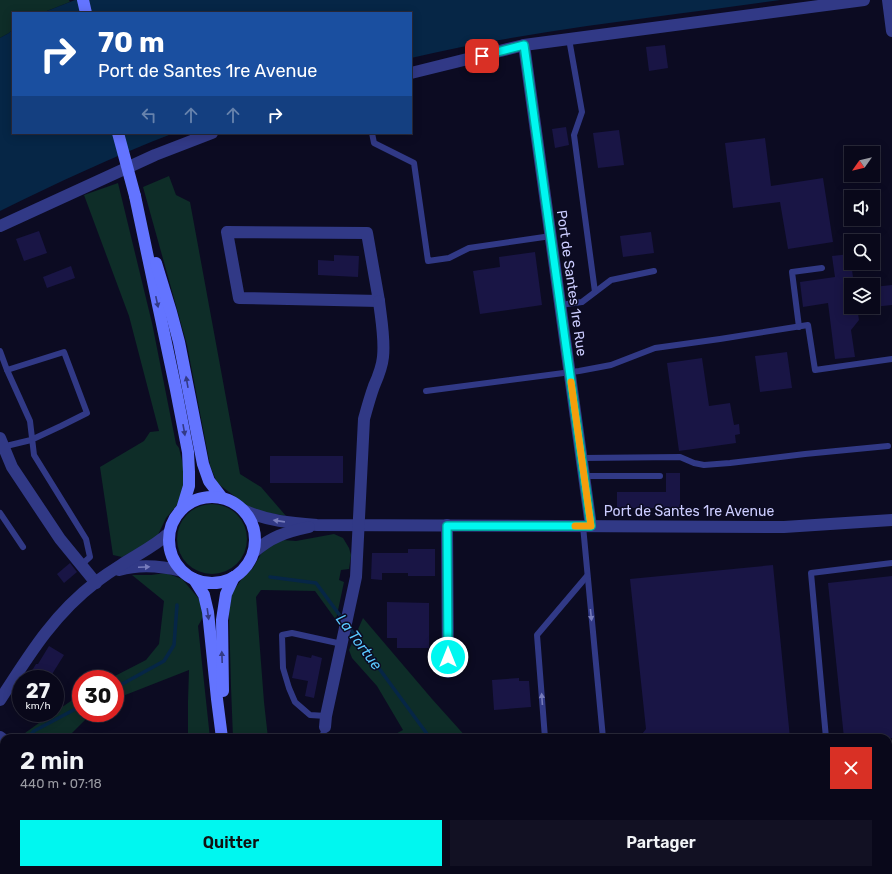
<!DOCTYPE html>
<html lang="fr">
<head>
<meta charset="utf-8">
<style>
  body { margin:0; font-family:Rubik,sans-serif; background:#121123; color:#f1f3f6; height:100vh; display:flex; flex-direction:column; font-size:15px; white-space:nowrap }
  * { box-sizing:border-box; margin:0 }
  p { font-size:13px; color:#999aa2 }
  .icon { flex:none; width:22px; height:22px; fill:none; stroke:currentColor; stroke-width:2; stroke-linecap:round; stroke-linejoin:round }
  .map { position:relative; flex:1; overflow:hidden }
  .sheet { position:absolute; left:0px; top:734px; width:892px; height:140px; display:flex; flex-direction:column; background:#09081a; border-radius:12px 12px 0 0; box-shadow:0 2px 10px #0003,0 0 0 1px #292939 }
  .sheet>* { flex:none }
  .hud { position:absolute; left:12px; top:12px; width:400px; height:122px; border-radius:0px; box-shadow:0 2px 10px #0003,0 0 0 1px #292939; background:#1a4fa0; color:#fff; overflow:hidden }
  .needle { width:26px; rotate:236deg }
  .buttons { position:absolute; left:844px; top:146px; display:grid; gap:8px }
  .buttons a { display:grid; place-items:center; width:36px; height:36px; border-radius:0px; background:#09081a; box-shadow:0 2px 10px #0003,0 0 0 1px #292939; font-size:20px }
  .speed { position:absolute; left:12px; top:670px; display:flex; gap:8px; font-size:20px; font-weight:700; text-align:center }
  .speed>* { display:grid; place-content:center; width:52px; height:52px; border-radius:50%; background:#09081a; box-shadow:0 2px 10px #0003,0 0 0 1px #292939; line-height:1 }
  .speed small { font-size:10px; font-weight:400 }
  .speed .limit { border:6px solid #d22; background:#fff; color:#111 }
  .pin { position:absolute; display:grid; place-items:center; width:34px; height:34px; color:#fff; margin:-17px; border-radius:8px; box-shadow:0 2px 6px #0006 }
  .me { position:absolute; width:44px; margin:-22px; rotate:0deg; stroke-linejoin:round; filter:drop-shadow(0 0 3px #0008) }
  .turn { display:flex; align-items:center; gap:14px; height:84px; padding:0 20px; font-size:18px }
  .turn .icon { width:52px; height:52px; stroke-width:2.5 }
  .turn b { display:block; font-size:28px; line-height:34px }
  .lanes { display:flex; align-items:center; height:38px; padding:0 20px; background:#0003; justify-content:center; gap:20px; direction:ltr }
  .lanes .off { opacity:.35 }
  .round { display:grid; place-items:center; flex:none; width:42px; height:42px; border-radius:0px; background:#121123 }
  .summary { display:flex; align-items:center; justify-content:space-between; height:68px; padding:0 20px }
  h1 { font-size:24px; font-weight:600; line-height:30px }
  .primary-button { display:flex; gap:8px; margin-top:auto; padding:8px 20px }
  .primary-button a { flex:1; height:46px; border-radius:0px; background:#00f7f0; color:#111; font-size:16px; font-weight:600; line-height:46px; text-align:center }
  .primary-button a+a { background:#121123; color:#f1f3f6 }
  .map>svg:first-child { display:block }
  .green { fill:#0e2d28 }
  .water { fill:#062646 }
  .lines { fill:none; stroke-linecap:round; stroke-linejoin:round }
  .stream { stroke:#062646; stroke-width:3.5 }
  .building { fill:#191545 }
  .lane { stroke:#313986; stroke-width:6 }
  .street { stroke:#313986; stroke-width:12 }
  .secondary { stroke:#6374ff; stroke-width:12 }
  .secondary-bridge { stroke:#6374ff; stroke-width:12 }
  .oneway { fill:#333a85 }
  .oneway2 { fill:#777cbc }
  .route-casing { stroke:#00a19c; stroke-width:10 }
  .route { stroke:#00f7f0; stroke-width:7 }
  .slow { stroke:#f59e0b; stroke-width:7 }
  .labels { text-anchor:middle; stroke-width:3; stroke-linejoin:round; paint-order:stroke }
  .street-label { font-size:14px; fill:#cccdff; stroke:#0c0b22 }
  .water-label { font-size:15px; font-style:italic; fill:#5ac8ff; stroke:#0c0b22 }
</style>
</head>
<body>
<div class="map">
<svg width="892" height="874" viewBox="0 0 892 874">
  <rect width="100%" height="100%" fill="#0c0b22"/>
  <g class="green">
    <polygon points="0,0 69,0 70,2 42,13 13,13 13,29 9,33 0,38"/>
    <polygon points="169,176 176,195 190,202 240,474 261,487 286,516 253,510 217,483 210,465 187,345 143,187"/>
    <polygon points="118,183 152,323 176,444 179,448 183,465 183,491 178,504 166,518 156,539 122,557 113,555 100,467 144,441 150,432 159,431 129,316 84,195"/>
    <circle cx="212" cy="539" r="35"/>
    <polygon points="334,534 343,538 349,548 351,555 349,569 341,570 339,580 344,582 336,620 315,591 261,590 256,597 264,702 268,738 233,738 231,687 229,611 232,593 241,580 253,568 261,554 270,545 282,540 296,541"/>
    <polygon points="166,573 182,579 200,600 203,617 198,626 210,738 188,738 188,701 189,670 115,699 115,679 109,679 146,660 159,644 164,601 132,575 151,575"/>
    <polygon points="363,618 432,699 467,738 388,738 403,730 377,686 352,658 349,650"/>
    <polygon points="81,694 81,713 92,713 67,738 18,738 53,713 55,713 55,712"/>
    <rect x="187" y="870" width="38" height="4"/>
    <polygon points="243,870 295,870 298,874 244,874"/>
    <polygon points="330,870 358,870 362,874 334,874"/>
    <polygon points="512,870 568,870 571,874 513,874 511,871"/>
  </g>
  <g class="water">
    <path d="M75,0H780C716,9 652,17 587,26C528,35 469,44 411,58V13H42Z"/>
    <path d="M13,29V133H174C114,156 57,183 0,211V38L9,33Z"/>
    <polygon points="4,805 4,838 0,840 0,807"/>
  </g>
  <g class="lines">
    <g class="stream">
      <polyline points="270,577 316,583 344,621"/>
      <polyline points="348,626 430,738"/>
      <polyline points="115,688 164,661 174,645 177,605"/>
      <polyline points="28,738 34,731 81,706"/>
      <polyline points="0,764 4,763"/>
      <polyline points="552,870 554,874"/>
    </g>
  </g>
  <g class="building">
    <polygon points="665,45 668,68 649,71 646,47"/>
    <polygon points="566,127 569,145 555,148 552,129"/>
    <polygon points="619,130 624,165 598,168 593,133"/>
    <polygon points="765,138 771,186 823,178 833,242 788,249 780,202 733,208 725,143"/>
    <polygon points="39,231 47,253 24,261 16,239"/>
    <polygon points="651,232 654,253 623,257 620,236"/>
    <polygon points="535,252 542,305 480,314 473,271 500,267 499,257"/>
    <polygon points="850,254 854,285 851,285 851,307 857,307 859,320 851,330 855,357 835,359 828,303 803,307 800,282 835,277 832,256"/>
    <polygon points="334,255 359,256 358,277 318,275 318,260 334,261"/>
    <polygon points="71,266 75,278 47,288 43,277"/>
    <polygon points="892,285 892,305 873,307 873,287"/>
    <polygon points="787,352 792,388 760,392 755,356"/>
    <polygon points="702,358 709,406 730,403 734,425 739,424 740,434 735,435 736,443 679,451 667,363"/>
    <rect x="270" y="456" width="73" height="27"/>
    <polygon points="666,473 680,473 680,508 617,508 617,492 666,492"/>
    <polygon points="408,549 435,549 435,576 408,576 408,573 382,573 382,580 371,579 372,553 408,553"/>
    <polygon points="70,563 77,572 64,583 57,574"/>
    <polygon points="773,565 790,738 639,738 646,729 630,579"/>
    <polygon points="892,576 892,738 844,738 828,583"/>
    <polygon points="387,602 429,603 429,648 397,648 397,638 387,638"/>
    <polygon points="49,646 64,655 49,679 27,679 36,664 38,664"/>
    <polygon points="297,655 311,658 312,655 322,658 314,698 305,696 308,681 292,678"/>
    <polygon points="519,678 519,681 529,681 531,707 494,710 492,680"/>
  </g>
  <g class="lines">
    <g class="lane">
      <polyline points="569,39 582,112 574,135 595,292"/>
      <polyline points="372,133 374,143 414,163 428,261 449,258 469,248 551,236"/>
      <polyline points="560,305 582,302 611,280 654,271"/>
      <polyline points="799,327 792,272 822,268"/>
      <polyline points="0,351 7,370"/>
      <polyline points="426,391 579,371 611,365 655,348 720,339 808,325 815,370 892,359"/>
      <polyline points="2,447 31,440 61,426 87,413 64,352 7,370 30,421 34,455 86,539 90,557 81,565"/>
      <polyline points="582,458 680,457 694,463 704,465 730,463 805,454 888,446"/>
      <polyline points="584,476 660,476"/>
      <polyline points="0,513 23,547"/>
      <polyline points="583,526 603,738"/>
      <polyline points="326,716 310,715 295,702 289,688 283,668 282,635 292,633 342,644"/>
      <polyline points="322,738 325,727"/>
      <polyline points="545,738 537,635 587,576"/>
      <polyline points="826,738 811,573 892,563"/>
      <polyline points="0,790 4,788"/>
      <polyline points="385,870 387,874"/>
      <polyline points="617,870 617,874"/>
      <polyline points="841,870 844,874"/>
      <polyline points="125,874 125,870"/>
    </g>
    <g class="street">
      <polyline points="888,0 892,31"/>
      <polyline points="524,45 591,526"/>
      <polyline points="411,73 524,45 864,0"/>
      <polyline points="0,226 155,155 212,133"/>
      <polygon points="227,232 367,233 379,301 239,298"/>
      <polyline points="0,438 12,467 60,539 96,583"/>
      <path d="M243,510C267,521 291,523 317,525L784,527L892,520"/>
      <polyline points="447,525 448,672"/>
      <path d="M253,553C270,537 286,532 309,527"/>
      <path d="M119,570C139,564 162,566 182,571"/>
      <path d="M0,700C29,655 53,615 96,582C104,576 113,570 121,565C138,554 155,546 169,533"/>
      <path d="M325,727L326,716L356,577L364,419C367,408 370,397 374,386C378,377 382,367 383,357C385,338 381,319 379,301"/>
      <polyline points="0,737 4,740"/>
    </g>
    <g class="secondary">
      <polyline points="83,0 86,13"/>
      <polyline points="135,196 176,390 188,452 189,472 189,486 182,509"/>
      <polyline points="156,263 171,312 179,342 203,464 209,481 222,498"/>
      <circle cx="212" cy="540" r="43"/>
      <polyline points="194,579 204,595 208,612 217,699 222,738"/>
      <polyline points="223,691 222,620 226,594 234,577"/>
      <polyline points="234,870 235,874"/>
    </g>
    <polyline class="secondary-bridge" points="118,133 135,196"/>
  </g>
  <defs><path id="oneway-solid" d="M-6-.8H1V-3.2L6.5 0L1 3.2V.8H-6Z"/></defs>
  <g class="oneway">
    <use href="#oneway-solid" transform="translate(157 302) rotate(78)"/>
    <use href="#oneway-solid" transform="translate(187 382) rotate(-100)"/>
    <use href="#oneway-solid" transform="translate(184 430) rotate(80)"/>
    <use href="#oneway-solid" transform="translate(208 614) rotate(82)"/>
    <use href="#oneway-solid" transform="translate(222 657) rotate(-92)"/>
  </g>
  <g class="oneway2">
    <use href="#oneway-solid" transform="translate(279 521) rotate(-172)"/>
    <use href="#oneway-solid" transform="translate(144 567) rotate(-2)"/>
    <use href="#oneway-solid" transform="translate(591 615) rotate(84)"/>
    <use href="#oneway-solid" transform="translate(542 699) rotate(-94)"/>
  </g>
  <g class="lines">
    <defs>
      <polyline id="route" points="448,657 447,526 591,526 524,45 482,56"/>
    </defs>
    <use href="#route" class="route-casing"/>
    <use href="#route" class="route"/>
    <polyline class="slow" points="571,382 591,526 575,526"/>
  </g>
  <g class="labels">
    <g class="street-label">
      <text transform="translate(572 283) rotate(82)" y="5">Port de Santes 1re Rue</text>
      <text x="689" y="516">Port de Santes 1re Avenue</text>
    </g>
    <g class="water-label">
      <text transform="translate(359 642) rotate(53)" y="5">La Tortue</text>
    </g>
  </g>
</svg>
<div class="buttons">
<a><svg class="needle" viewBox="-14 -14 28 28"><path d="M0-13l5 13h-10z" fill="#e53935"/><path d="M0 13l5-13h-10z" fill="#999aa2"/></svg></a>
<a><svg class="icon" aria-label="sound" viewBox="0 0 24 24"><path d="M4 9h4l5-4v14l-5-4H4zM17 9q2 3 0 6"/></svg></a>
<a><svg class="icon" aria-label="search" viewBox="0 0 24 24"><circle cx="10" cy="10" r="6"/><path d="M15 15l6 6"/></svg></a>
<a><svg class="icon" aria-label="layers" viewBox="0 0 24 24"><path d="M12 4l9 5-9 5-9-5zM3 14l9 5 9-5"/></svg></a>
</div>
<div class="speed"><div>27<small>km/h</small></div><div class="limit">30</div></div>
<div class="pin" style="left:482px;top:56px;background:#d93025"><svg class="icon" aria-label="arrive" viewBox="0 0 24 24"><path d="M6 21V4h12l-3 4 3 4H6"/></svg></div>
<svg class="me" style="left:448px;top:657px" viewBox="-20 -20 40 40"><circle r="17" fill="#00f7f0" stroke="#fff" stroke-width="3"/><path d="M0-11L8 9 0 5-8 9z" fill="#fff"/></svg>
<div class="hud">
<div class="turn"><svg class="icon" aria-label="right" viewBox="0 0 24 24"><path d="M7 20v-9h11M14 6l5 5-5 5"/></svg><div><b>70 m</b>Port de Santes 1re Avenue</div></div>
<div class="lanes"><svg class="icon off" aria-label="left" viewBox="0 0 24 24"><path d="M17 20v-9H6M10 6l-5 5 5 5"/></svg><svg class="icon off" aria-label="ahead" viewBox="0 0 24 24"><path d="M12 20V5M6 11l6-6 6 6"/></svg><svg class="icon off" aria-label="ahead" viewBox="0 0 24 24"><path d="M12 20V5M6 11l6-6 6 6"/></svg><svg class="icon" aria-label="right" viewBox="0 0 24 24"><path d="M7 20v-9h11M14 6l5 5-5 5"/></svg></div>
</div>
<section class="sheet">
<div class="summary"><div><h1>2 min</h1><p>440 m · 07:18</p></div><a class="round" style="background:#d93025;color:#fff"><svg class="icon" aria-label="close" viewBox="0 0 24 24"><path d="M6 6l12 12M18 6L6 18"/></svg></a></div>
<div class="primary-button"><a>Quitter</a><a>Partager</a></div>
</section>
</div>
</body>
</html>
